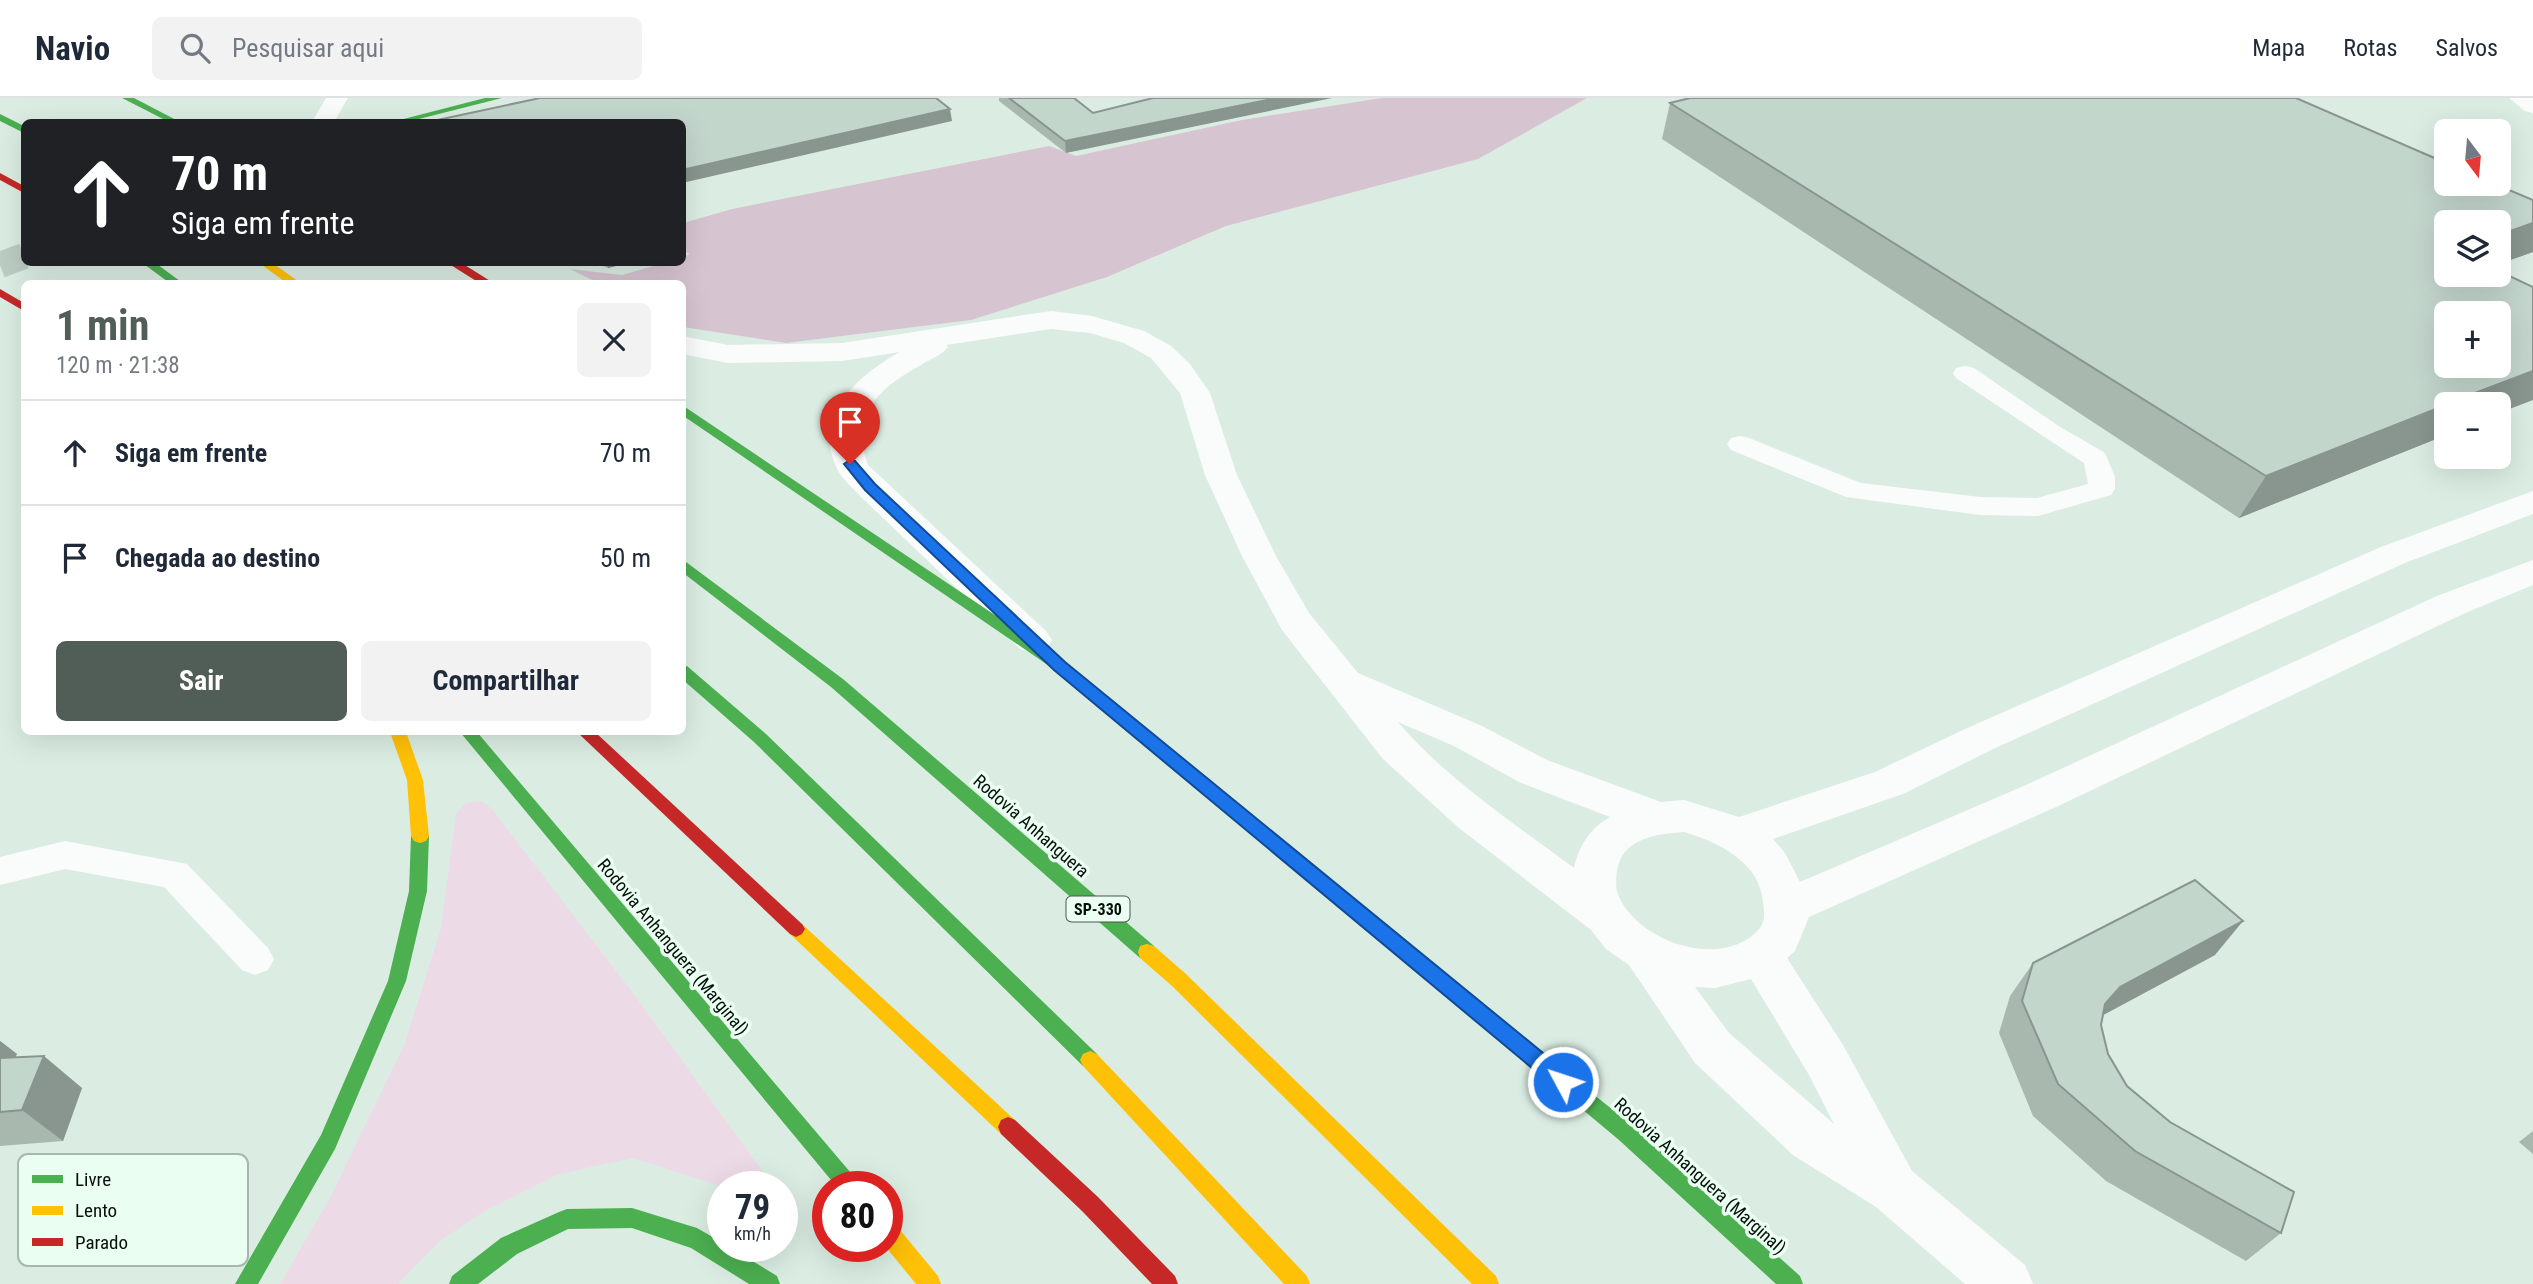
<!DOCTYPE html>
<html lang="pt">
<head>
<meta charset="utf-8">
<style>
  body { margin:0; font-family:"Roboto Condensed",sans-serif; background:#f2f2f3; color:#1f2937; height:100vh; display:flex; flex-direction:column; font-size:26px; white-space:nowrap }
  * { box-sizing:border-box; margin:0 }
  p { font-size:23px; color:#747a83 }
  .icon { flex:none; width:38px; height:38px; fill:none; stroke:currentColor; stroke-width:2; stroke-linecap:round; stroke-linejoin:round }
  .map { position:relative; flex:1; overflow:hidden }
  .side { position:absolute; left:21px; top:182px; width:665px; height:455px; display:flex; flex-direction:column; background:#fff; border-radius:10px; box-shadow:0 7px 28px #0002 }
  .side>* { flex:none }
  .guide { position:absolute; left:21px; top:21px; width:665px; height:147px; border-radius:10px; box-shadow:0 7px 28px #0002; background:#202124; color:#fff; overflow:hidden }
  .needle { width:46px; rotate:164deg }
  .fabs { position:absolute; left:2434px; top:21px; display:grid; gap:14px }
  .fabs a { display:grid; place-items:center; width:77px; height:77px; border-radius:10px; background:#fff; box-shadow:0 7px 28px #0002; font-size:35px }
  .speed { position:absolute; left:707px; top:1073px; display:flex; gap:14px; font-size:35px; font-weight:700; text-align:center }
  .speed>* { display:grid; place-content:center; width:91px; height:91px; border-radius:50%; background:#fff; box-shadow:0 7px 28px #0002; line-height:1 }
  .speed small { font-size:18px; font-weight:400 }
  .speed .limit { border:10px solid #d22; background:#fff; color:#111 }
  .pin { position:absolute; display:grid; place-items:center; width:60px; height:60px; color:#fff; margin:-72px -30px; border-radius:50% 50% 50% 0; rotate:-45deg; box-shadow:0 0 7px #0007 }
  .pin .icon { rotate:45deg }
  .me { position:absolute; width:77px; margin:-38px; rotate:310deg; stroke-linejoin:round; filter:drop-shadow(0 0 5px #0008) }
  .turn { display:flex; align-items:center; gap:24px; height:147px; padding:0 35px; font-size:32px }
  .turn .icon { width:91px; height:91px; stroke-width:2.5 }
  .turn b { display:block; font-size:49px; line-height:60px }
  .round { display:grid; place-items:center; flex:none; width:74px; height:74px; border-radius:10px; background:#f2f2f3 }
  .headline { display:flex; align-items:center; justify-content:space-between; height:119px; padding:0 35px }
  h1 { font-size:42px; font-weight:700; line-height:52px; color:#515d57 }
  .button { display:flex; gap:14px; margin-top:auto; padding:14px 35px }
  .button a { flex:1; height:80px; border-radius:10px; background:#515d57; color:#fff; font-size:28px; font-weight:700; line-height:80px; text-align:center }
  .button a+a { background:#f2f2f3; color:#1f2937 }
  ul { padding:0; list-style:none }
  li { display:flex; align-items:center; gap:21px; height:105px; padding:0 35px; border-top:2px solid #e0e1e3 }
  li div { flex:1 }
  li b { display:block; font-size:26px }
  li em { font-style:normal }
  header { display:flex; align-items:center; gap:42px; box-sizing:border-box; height:98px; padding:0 35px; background:#fff; border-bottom:2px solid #e0e1e3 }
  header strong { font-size:33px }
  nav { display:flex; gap:38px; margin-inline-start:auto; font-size:24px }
  .search { width:490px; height:63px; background:#f2f2f3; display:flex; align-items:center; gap:18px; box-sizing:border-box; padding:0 24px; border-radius:10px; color:#747a83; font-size:26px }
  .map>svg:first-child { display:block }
  .green { fill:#eddae7 }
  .forest { fill:#d7c4d1 }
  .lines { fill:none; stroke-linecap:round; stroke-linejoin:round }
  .secondary-tunnel { stroke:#bbccc3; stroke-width:26; stroke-dasharray:26 13; stroke-linecap:butt }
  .lane { fill:#fafcfb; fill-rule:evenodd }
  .street { fill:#fafcfb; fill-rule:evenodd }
  .fast { fill:#4caf50; fill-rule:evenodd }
  .slow { fill:#ffc107; fill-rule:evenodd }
  .jam { fill:#c62828; fill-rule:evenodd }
  .wall { fill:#a8b8af }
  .shaded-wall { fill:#88968f }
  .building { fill:#c3d6cc; stroke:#88968f; stroke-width:2; fill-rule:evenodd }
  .route { fill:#1a73e8; stroke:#114b97; stroke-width:2 }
  .labels { text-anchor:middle; stroke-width:7; stroke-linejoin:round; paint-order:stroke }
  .shield { fill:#ebfef2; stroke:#4b5750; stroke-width:2 }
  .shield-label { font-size:16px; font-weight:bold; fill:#06100b }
  .street-label { font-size:18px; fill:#06100b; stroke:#ebfef2 }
  .key { fill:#ebfef2; stroke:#a6b7ad; stroke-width:2 }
  .key-label { font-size:19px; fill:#06100b }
</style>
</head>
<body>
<header>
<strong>Navio</strong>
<div class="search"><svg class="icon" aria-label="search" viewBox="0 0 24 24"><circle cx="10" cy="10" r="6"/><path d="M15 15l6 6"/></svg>Pesquisar aqui</div>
<nav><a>Mapa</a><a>Rotas</a><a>Salvos</a></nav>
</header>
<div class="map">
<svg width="2533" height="1186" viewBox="0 0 2533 1186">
  <rect width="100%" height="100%" fill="#dbede3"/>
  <polygon class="green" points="482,703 492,711 633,895 773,1088 723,1089 633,1060 559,1076 485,1113 440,1143 398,1186 280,1186 330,1100 405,945 441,830 456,716 466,705"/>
  <polygon class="forest" points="1382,0 1587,0 1478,61 1226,128 1107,179 971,222 786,245 683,229 682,186 598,185 570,171 622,177 664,165 682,164 683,159 690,156 683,153 683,125 732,111 1049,48 1076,58 1242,22"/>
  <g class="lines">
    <polyline class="secondary-tunnel" points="0,167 24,158"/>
    <g class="lane">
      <polygon points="1965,268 1974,270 2057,327 2105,355 2115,379 2115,391 2111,397 2038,418 1980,417 1846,399 1731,352 1727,346 1731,340 1740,338 1749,340 1861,385 1980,399 2037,400 2088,386 2084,365 1956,280 1953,275 1956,270"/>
      <polygon points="65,743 187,766 268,850 274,861 268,872 255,877 242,872 164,789 65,771 0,787 0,759"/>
    </g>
    <g class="street">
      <polygon points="326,0 348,0 334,24 312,24"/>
      <polygon points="2509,0 2533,0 2533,15 2525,13"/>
      <path d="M1051,213L1092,218L1144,233L1171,248L1190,266L1210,295L1237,377L1276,458L1309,515L1358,575L1482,628L1547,662L1661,704L1684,702L1739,719L1875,674L1965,631L2381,449L2533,393V416L2405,465L1993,651L1903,696L1773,741L1785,755L1800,784L2026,687L2437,498L2533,462V487L2463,516L2056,709L1809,819L1795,853L1787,860L1843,947L1912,1073L2025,1167L2033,1186H1965L1876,1109L1793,1057L1695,965L1629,867L1606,851L1591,832L1459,730L1383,661L1282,532L1242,458L1205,377L1180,295L1151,260L1124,245L1090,235L1051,231L946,247L948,249C941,258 930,261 921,267C879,290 849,316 868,367L1046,533L1052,542L1046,551L1033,555L1020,551L858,396C850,387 839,378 835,366C814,315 860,276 900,254L842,263L728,265L682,256V238L728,247L842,245ZM1398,624L1454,648L1519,684L1610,719C1590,730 1579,748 1574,770C1516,727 1444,679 1398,624ZM1684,734C1718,744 1760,764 1763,804C1764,813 1766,822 1760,830C1724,873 1640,845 1619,799C1615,791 1616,781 1617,773C1622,740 1656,736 1684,734ZM1751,881L1809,977L1834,1026L1729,935L1695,889L1715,890Z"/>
    </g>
    <g class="fast">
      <polygon points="122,0 134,0 180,24 169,24"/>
      <polygon points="485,0 502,0 407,24 392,24"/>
      <polygon points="0,16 24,28 24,35 0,23"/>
      <polygon points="141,164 154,164 184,186 171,186"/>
      <polygon points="682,307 1065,564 1137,623 1139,627 1137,631 1125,631 1055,572 682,317"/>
      <polygon points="682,461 843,581 1154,848 1156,854 1154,860 1147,862 1140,860 831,589 682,474"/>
      <polygon points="682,567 687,568 766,636 1097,956 1100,962 1097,968 1090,971 1083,968 754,644 682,581"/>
      <polygon points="460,634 477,634 856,1081 859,1088 836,1088"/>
      <polygon points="420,731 426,733 429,738 427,793 406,883 335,1051 258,1186 235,1186 321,1037 388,883 409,793 411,738 414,733"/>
      <polygon points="1571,981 1578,984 1633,1028 1800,1178 1803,1186 1776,1186 1619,1042 1564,996 1561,990 1564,984"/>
      <polygon points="632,1110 697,1130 723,1145 723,1148 728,1148 777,1178 780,1186 749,1186 691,1150 632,1130 568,1131 517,1156 478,1186 449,1186 452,1178 501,1140 559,1114 567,1111"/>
    </g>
    <g class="slow">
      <polygon points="258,164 271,164 302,186 288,186"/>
      <polygon points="1131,621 1137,623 1578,984 1581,990 1578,996 1571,999 1564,996 1125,631 1123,627 1125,623"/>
      <polygon points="390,634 406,634 423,682 429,738 426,743 420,745 414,743 411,738 407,682"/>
      <polygon points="796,823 802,826 1015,1022 1018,1029 1015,1036 1008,1039 1001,1036 790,836 787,831 790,826"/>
      <polygon points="1147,846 1154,848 1186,876 1496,1178 1499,1186 1472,1186 1172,888 1140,860 1138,854 1140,848"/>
      <polygon points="1090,953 1097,956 1307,1178 1310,1186 1284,1186 1083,968 1080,962 1083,956"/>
      <polygon points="887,1123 895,1126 938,1178 941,1186 916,1186 885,1148 887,1148"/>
    </g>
    <g class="jam">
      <polygon points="0,75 24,88 24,95 0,82"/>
      <polygon points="446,164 460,164 495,186 481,186"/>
      <polygon points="0,191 24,205 24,213 0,199"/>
      <polygon points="577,634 595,634 802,826 805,831 802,836 796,839 790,836"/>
      <polygon points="1008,1019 1015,1022 1098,1099 1175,1178 1178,1186 1152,1186 1082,1113 1001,1036 998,1029 1001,1022"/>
    </g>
  </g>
  <g class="wall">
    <polygon points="999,0 1074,0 1066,55 999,3"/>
    <polygon points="1670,5 2533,102 2533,154 2499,166 2499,124 2446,306 2446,337 2239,420 1662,41"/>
    <polygon points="593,164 632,164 608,170"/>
    <polygon points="2215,857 2103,917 2101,927 2108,956 2127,988 2281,1135 2246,1163 2106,1083 2033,1018 1999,935 2010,898 2033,865"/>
    <polygon points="0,943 17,956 15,959 82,990 63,1043 0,1048"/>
    <polygon points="2533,1033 2533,1056 2519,1044"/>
  </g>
  <g class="shaded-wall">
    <polygon points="1277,0 1332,0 1066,55 1065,43"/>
    <polygon points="950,11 952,23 682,85 682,72"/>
    <polygon points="2533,125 2533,154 2499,166 2499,137"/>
    <polygon points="606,164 632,164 608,170"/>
    <polygon points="2533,273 2533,302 2499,315 2499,306 2449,306"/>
    <polygon points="2446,307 2446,337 2239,420 2266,378"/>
    <polygon points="2243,823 2215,857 2094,922 2105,906 2120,889"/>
    <polygon points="0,943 17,956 0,990"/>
    <polygon points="44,958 82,990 63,1043 22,1012"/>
  </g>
  <g class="building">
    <polygon points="540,0 936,0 950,11 682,72 682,24 428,24"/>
    <polygon points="1009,0 1074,0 1093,15 1153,0 1277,0 1065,43"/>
    <path d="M1690,0H2296L2446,65V86H2495L2533,102V125L2499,137V124H2446V177H2499V173L2533,189V273L2446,306V307L2266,378L1670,5ZM2446,215H2499V268H2446Z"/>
    <polygon points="2195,782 2243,823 2120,889 2105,906 2101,927 2108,956 2127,988 2170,1024 2294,1094 2281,1135 2135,1053 2058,986 2022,903 2033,865"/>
    <polygon points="44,958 22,1012 0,1014 0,960"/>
  </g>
  <polygon class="route" points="850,362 855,363 875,386 1065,564 1570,977 1573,984 1570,990 1563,993 1556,990 1054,572 865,392 844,366"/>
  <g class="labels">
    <rect class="shield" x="1066.5" y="798.5" width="63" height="25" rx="5"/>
    <g class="shield-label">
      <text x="1098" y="817">SP-330</text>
    </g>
    <g class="street-label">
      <text transform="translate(1031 728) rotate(41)" y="6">Rodovia Anhanguera</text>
      <text transform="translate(673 849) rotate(50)" y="6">Rodovia Anhanguera (Marginal)</text>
      <text transform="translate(1700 1078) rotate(42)" y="6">Rodovia Anhanguera (Marginal)</text>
    </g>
  </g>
  <rect x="18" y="1056" width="230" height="112" rx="10" class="key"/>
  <rect x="32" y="1077" width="31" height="8" fill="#4caf50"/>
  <rect x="32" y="1108" width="31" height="9" fill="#ffc107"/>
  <rect x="32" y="1140" width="31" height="8" fill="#c62828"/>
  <g class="key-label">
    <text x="75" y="1088">Livre</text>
    <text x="75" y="1119">Lento</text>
    <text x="75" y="1151">Parado</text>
  </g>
</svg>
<div class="fabs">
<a><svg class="needle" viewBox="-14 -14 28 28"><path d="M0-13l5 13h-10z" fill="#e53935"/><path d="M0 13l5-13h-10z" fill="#747a83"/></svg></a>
<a><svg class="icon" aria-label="layers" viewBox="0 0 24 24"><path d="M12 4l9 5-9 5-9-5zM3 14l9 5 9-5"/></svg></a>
<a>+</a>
<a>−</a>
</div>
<div class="speed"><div>79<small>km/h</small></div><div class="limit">80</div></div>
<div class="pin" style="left:850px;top:366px;background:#d93025"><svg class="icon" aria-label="arrive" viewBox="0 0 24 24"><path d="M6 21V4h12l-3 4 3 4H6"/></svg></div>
<svg class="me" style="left:1563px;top:984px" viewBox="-20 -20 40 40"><circle r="17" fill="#1a73e8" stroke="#fff" stroke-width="3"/><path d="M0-11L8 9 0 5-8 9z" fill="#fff"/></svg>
<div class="guide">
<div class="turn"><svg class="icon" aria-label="ahead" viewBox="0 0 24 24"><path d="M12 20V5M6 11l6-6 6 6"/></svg><div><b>70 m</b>Siga em frente</div></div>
</div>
<section class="side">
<div class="headline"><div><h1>1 min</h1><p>120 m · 21:38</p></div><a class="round"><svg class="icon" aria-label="close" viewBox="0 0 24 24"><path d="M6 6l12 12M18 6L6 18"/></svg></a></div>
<ul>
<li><svg class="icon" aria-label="ahead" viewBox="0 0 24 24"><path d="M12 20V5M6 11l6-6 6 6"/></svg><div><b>Siga em frente</b></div><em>70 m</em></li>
<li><svg class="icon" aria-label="arrive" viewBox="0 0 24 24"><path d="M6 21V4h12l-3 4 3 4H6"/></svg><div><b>Chegada ao destino</b></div><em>50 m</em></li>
</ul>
<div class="button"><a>Sair</a><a>Compartilhar</a></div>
</section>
</div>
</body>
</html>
